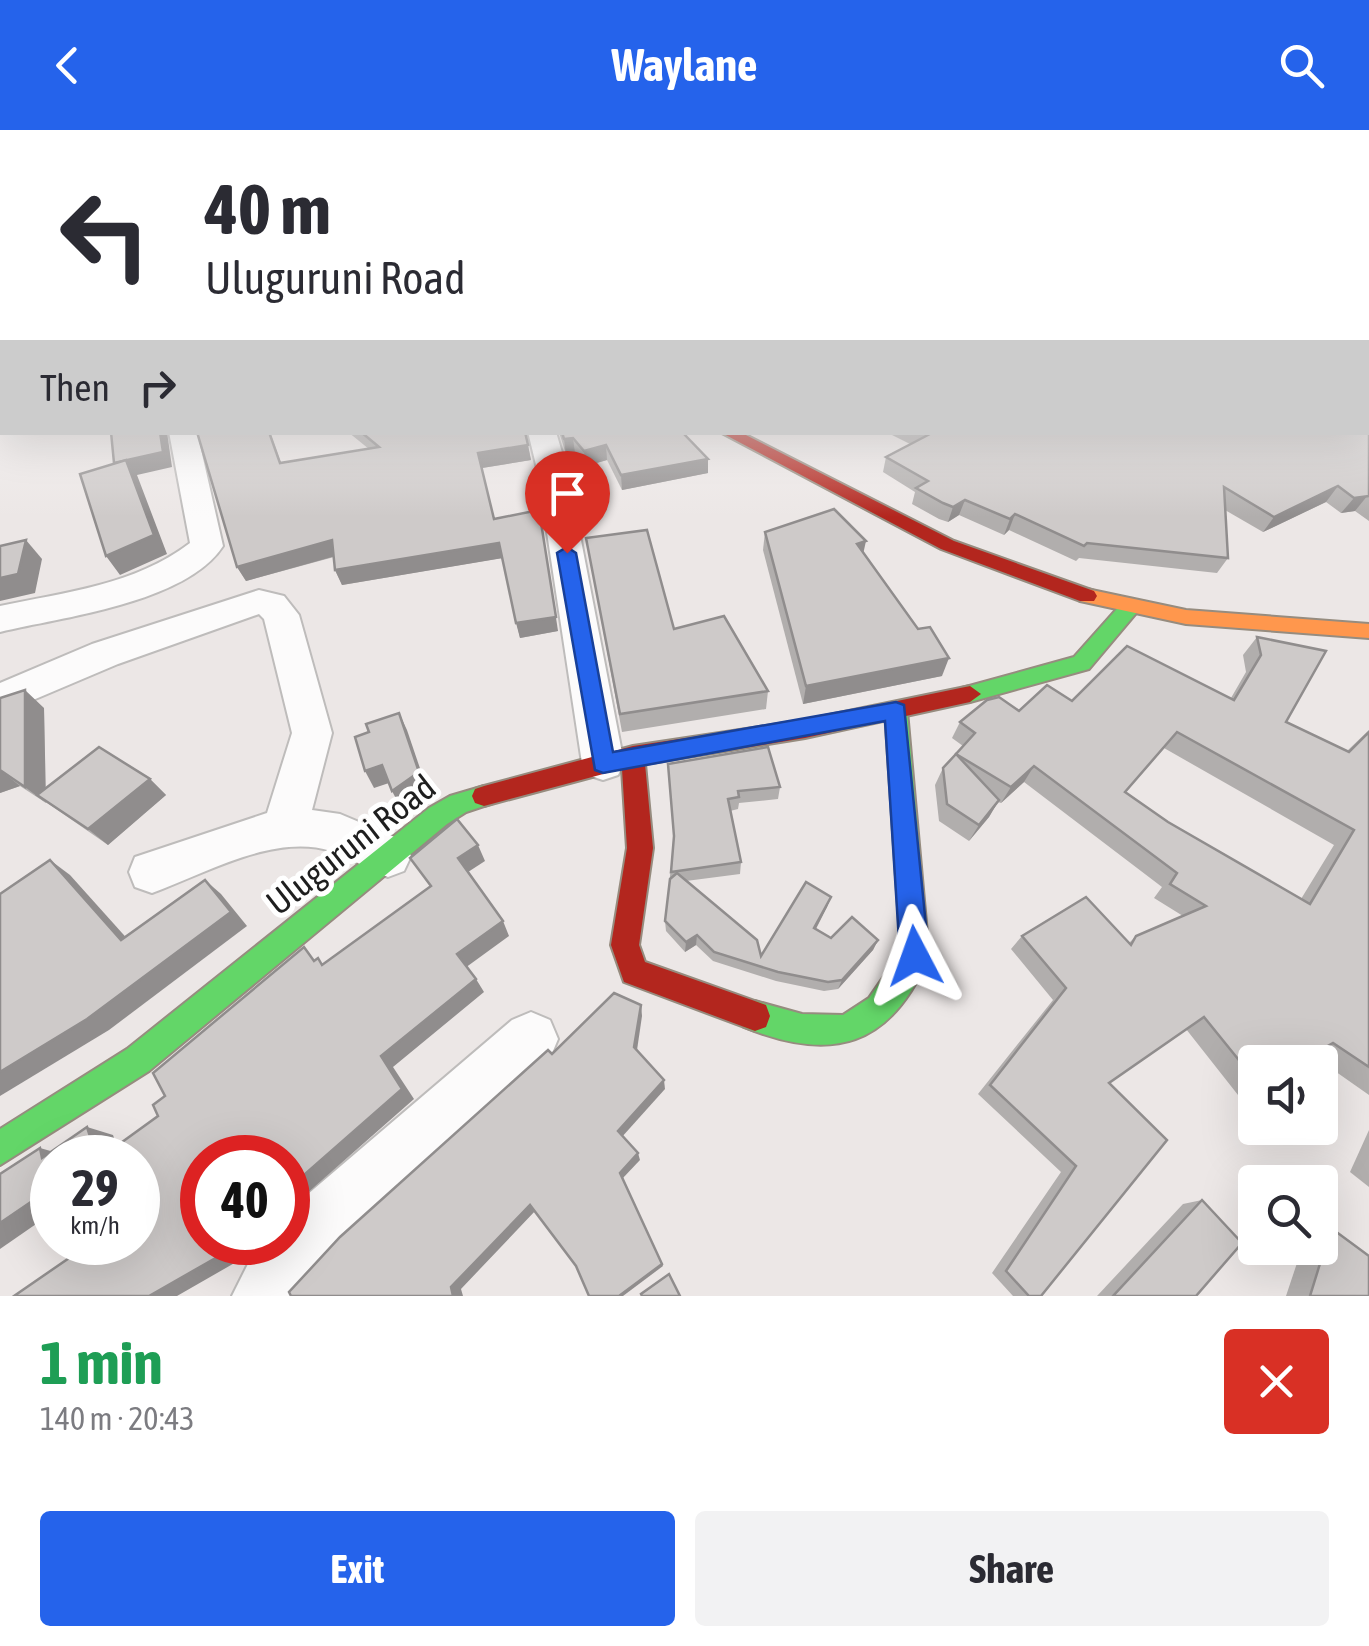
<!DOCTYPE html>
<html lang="en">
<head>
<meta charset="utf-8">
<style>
  body { margin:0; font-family:"Asap Condensed",sans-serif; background:#f2f2f3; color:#2b2b33; height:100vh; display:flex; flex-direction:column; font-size:38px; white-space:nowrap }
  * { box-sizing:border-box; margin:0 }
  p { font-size:32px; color:#7c7c81 }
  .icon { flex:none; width:55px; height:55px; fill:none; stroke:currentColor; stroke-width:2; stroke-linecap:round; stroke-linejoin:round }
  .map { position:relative; height:1166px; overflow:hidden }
  .side { display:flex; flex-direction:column; background:#fff; flex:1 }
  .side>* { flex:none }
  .banner { position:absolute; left:0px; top:0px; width:1370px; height:305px; box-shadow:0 10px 40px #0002; background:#fff; color:#2b2b33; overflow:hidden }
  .tools { position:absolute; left:1238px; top:915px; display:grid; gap:20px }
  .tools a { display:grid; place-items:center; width:100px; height:100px; border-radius:10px; background:#fff; box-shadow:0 10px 40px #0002; font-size:50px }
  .speed { position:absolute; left:30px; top:1005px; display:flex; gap:20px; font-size:50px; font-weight:700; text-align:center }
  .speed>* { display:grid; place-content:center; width:130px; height:130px; border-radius:50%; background:#fff; box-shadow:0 10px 40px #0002; line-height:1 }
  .speed small { font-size:25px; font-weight:400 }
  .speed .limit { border:15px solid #d22; background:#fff; color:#111 }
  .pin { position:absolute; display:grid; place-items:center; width:85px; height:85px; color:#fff; margin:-102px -42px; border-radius:50% 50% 50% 0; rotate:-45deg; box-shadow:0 0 10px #0007 }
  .pin .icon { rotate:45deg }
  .me { position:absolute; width:110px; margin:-55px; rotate:356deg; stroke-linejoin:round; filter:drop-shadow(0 0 8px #0008) }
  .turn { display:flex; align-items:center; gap:35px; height:210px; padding:0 40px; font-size:45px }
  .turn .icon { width:130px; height:130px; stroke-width:2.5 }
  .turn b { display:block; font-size:70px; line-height:85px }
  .then { display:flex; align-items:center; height:95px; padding:0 40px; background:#0003; gap:20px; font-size:38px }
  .round { display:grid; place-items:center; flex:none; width:105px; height:105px; border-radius:10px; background:#f2f2f3 }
  .overview { display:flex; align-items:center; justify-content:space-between; height:170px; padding:0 40px }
  h1 { font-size:60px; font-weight:700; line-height:75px; color:#1e9e55 }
  .cta { display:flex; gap:20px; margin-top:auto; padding:20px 40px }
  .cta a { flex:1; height:115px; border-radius:10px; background:#2563eb; color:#fff; font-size:40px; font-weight:700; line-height:115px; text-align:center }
  .cta a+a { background:#f2f2f3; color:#2b2b33 }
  header { display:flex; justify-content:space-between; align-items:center; height:130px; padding:0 40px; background:#2563eb; color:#fff; font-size:45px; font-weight:700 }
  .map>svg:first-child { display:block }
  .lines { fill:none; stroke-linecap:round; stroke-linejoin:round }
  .street-casing { stroke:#bebcbb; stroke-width:4 }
  .fast-casing { stroke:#968c7f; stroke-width:4 }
  .slow-casing { stroke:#968c7f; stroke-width:4 }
  .jam-casing { stroke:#968c7f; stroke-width:4 }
  .street { fill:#fcfbfb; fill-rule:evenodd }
  .fast { fill:#63d668; fill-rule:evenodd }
  .slow { fill:#ff974d; fill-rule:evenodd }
  .jam { fill:#b3261e; fill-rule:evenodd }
  .wall { fill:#b1aead; fill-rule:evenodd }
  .shaded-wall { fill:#908d8d }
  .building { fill:#cecac9; stroke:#908d8d; stroke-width:2.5; fill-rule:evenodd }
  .route { fill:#2563eb; stroke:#184099; stroke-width:2.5 }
  .labels { text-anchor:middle; stroke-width:10; stroke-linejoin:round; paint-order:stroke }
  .street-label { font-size:35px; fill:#1e1e1e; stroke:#fff }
</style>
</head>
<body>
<header><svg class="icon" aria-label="back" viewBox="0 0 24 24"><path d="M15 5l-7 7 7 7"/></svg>Waylane<svg class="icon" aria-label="search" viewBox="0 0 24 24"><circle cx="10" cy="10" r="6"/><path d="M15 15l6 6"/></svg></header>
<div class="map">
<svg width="1369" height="1166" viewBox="0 0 1369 1166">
  <rect width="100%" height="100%" fill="#ece7e6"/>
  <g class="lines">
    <defs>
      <g id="street">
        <rect x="1368" y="268" width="1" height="17"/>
        <rect x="0" y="283" width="2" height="16"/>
        <path d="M169,302H197L223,416C186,473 62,487 0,502V476C66,462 135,455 190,413Z"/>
        <polygon points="528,302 556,302 568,343 624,633 618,645 603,650 588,645 582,633 538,343"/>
        <path d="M259,460L284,466L299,485L332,603L312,680L340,684L404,711L411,726L404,741L388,747C369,740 351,728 331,721C274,703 204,744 152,763L135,757L129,742L135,727L267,683L292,603L264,489L259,484L118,534L0,584V553L92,514Z"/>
        <polygon points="531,882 550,890 558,909 550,928 352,1108 299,1166 232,1166 259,1112 288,1112 288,1085 308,1064 512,890"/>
      </g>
      <g id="fast">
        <polygon points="1130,470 1137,472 1140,477 1137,482 1089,539 970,572 962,570 959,564 962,558 1074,527 1123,472"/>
        <path d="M896,572L904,575L907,581L929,826C891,917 832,933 744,897L740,886L744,875L755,871L802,884L843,885L869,868L901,822L885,581L888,575Z"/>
        <polygon points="484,656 493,659 496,666 493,673 466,682 447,694 149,941 0,1035 0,999 127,919 429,678 450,666"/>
      </g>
      <polygon id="slow" points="1087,459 1186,480 1369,494 1369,508 1186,494 1080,471 1077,466"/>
      <g id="jam">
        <polygon points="720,302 740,302 954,411 1094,461 1097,466 1094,471 1080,471 941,419"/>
        <polygon points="970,556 981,564 970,572 805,608 645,634 653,718 639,815 645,832 766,875 770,886 766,897 755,901 624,852 611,815 627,718 622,639 484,676 475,673 472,666 475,659 484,656 633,616 805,590"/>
      </g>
    </defs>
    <use href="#street" class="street-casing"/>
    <use href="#fast" class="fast-casing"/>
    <use href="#slow" class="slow-casing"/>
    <use href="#jam" class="jam-casing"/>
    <use href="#street" class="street"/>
    <use href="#fast" class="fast"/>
    <use href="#slow" class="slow"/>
    <use href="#jam" class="jam"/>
  </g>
  <g class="wall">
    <polygon points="1369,282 1369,391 1355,381 1341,383 1326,372 1263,402 1225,380 1228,428 1217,443 1079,428 1076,431 1009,400 1004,405 959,385 948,392 939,389 912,374 915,362 883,342 886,327 910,314 886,302 1368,302"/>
    <polygon points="197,302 270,302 281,333 369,319 348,302 525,302 531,330 482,338 494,389 558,501 520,508 502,428 342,455 335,440 334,427 246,451 237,437"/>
    <polygon points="559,302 682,302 708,329 708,343 622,360 607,330 586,336 575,323 566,324"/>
    <polygon points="765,402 864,423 942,546 803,574 763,420"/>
    <polygon points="586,408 674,499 768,561 766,579 622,602"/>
    <path d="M1257,507L1286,592L1347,621L1369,600V965L1312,925L1255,932V958L1238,965L1186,899L1109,953L1041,1166H1013L992,1143L1061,1042L978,964L1053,870L1011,819L1022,806L1129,813L1136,806L1183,786L1154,768L1162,757L1024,652L1001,673L998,672L989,687L969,711L939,691L935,655L943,638L963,616L952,608L960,592L1072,571L1231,568L1246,542L1243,525ZM1164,618L1334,715L1301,769L1168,692L1126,662Z"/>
    <polygon points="0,568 44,578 45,659 150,649 166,665 108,715 46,672 46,673 20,656 0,663"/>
    <polygon points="668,634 780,657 778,669 739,673 738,679 730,681 741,732 740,744 686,751 761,826 831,767 827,777 816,799 831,808 878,810 873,820 838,859 824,861 776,851 713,831 696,815 685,822 666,801 665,791 674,710"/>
    <polygon points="1369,1000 1369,1057 1350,1042"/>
    <polygon points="1202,1070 1196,1166 1097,1166 1183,1074"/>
    <polygon points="1331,1098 1369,1166 1286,1166 1302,1118 1320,1118 1320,1100"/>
  </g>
  <g class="shaded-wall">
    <polygon points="160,302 167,302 172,337 137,345 167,424 120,445 106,426 114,334"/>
    <polygon points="573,308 575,323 566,324 564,309"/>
    <polygon points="528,315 531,330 482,338 478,323"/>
    <polygon points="606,315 607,330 586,336 584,321"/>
    <polygon points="708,329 708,343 622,360 621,345"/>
    <polygon points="1338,356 1326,372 1263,402 1274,387"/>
    <polygon points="1368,365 1355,381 1341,383 1354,368"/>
    <polygon points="965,370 959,385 948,392 953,377"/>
    <polygon points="1015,384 1009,400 1004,405 1010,389"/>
    <polygon points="542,395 558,501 520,508 516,493"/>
    <polygon points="26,410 42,429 35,463 0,471 0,448"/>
    <polygon points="332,410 339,425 246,451 237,437"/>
    <polygon points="866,411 862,429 857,414"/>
    <polygon points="499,413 503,428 342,455 335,440"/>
    <polygon points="949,528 942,546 803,574 806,556"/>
    <polygon points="25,560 44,578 46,670 37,665 46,673 25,657"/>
    <polygon points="399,583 407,600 427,659 401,678 392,661"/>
    <polygon points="382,635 392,652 374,658 365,641"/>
    <polygon points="1034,636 1024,652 1001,673 1011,657"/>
    <polygon points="0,640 20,656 0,663"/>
    <polygon points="150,649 166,665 108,715 88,699"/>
    <polygon points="999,670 989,687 969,711 979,695"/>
    <polygon points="478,715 485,731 465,744 458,728"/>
    <polygon points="50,730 70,745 140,823 121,810"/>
    <polygon points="205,750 221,764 247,796 109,900 0,966 0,942"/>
    <polygon points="831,767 827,777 811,808 814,798"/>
    <polygon points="503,791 509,806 465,838 457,824"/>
    <polygon points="697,805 696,815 685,822 686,812"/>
    <polygon points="878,810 873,820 838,859 842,850"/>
    <polygon points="476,849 484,862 393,937 414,969 288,1080 288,1059 381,926"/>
    <polygon points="641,875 642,886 636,927 634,917"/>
    <polygon points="664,950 665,959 621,1008 618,1001"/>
    <polygon points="87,997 113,1005 121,1028 97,1028"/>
    <polygon points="40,1018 68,1026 42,1028"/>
    <polygon points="638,1023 640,1030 622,1049 620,1043"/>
    <polygon points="41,1065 52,1083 0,1119 0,1093"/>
    <polygon points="530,1075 536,1080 461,1159 463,1166 453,1166 451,1157"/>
    <polygon points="233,1112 256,1112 245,1132 238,1131 177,1166 149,1166"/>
    <polygon points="662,1134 663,1136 623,1166 619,1166"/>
  </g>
  <g class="building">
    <polygon points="1368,224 1369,224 1369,247 1368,248"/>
    <polygon points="1368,281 1369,282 1369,366 1354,368 1338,356 1274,387 1224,357 1228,428 1087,413 1084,416 1015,384 1010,389 965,370 953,377 943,373 916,358 928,351 886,327 928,305 923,302 1368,302"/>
    <polygon points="111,302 160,302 163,322 114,333"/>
    <polygon points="197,302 269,302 280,333 379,317 361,302 525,302 528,315 478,323 494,389 539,380 556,487 516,493 499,413 335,440 332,410 237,437"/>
    <polygon points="562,302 682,302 708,329 621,345 606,315 584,321 573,308 564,309"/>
    <polygon points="126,330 154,405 106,426 80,344"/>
    <polygon points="834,379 866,411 857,414 918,499 930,497 949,528 806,556 765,402"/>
    <polygon points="647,400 674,499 724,486 768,561 620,584 586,408"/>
    <polygon points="26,410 18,444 0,448 0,416"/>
    <path d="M1257,507L1326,521L1286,592L1349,622L1369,602V937L1333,913L1300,932H1255V950L1204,887L1109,953L1167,1010L1041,1166H1029L1006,1141L1076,1036L990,955L1066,858L1022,806L1086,767L1131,815L1136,806L1206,776L1170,754L1177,743L1034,636L1011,657L956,624L975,603L960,592L987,570L999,567L1019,581L1047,555L1072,571L1127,516L1234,570L1261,525ZM1177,602L1354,700L1310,774L1168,692L1125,662Z"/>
    <polygon points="25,560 25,657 0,640 0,568"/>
    <polygon points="399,583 419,642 392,661 382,635 365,641 355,607 369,602 366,594"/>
    <polygon points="99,617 150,649 88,699 37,665"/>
    <polygon points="768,617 780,657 738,661 739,667 728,669 741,732 671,742 674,706 668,634"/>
    <polygon points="956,624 999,670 979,695 947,674 943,638"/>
    <polygon points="457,689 478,715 458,728 503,791 457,824 476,849 381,926 402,959 288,1059 288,1028 202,1028 202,1112 233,1112 223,1129 221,1125 149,1166 14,1166 72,1126 65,1112 138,1112 138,1028 100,1028 158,986 153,975 165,966 153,943 304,817 314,831 318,828 322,835 431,756 410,728"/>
    <polygon points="50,730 121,810 205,750 231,782 87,889 0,942 0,764"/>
    <polygon points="677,743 757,810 761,826 806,752 831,767 814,798 831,808 852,787 878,810 842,850 828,852 778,842 714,822 697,805 686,812 665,791 670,749"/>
    <polygon points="614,863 641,875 634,917 664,950 618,1001 638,1023 620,1043 662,1134 619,1166 589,1166 576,1136 530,1075 451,1157 453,1166 291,1166 289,1162 340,1107 548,920 552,924"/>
    <polygon points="87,997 97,1028 52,1028 52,1087 41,1065 0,1093 0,1044 40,1018 42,1028"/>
    <polygon points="1202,1070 1242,1113 1196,1166 1113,1166"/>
    <polygon points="1331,1098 1369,1126 1369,1166 1310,1166"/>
    <polygon points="669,1144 680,1166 642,1166 641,1164"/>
  </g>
  <linearGradient id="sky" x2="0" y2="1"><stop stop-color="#95c5e0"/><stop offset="0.58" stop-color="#f6f4f4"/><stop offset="1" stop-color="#f6f4f4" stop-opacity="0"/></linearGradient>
  <rect width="1369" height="387" fill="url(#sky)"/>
  <polygon class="route" points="567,417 576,423 613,622 896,572 904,575 929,826 925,836 915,840 905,836 900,826 885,591 603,643 595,640 557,423"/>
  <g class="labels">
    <g class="street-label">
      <text transform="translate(351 715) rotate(-38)" y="12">Uluguruni Road</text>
    </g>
  </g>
</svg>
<div class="tools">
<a><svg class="icon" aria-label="sound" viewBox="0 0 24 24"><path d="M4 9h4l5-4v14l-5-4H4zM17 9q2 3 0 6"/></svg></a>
<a><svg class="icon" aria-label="search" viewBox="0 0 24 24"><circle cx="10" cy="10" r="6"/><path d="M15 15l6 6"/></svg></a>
</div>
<div class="speed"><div>29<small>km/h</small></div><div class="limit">40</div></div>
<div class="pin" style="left:567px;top:423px;background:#d93025"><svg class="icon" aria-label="arrive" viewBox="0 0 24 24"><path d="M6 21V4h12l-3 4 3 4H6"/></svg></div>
<svg class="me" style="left:915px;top:826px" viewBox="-20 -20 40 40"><path d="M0-17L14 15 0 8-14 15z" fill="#2563eb" stroke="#fff" stroke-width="4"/></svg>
<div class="banner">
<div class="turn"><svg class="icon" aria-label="left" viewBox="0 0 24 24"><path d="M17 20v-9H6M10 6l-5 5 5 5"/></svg><div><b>40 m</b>Uluguruni Road</div></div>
<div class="then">Then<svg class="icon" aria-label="right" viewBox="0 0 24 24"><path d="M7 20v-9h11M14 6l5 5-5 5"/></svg></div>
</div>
</div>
<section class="side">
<div class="overview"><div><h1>1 min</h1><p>140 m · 20:43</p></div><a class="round" style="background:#d93025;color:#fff"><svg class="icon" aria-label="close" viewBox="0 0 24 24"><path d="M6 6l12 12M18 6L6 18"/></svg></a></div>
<div class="cta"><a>Exit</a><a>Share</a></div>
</section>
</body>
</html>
